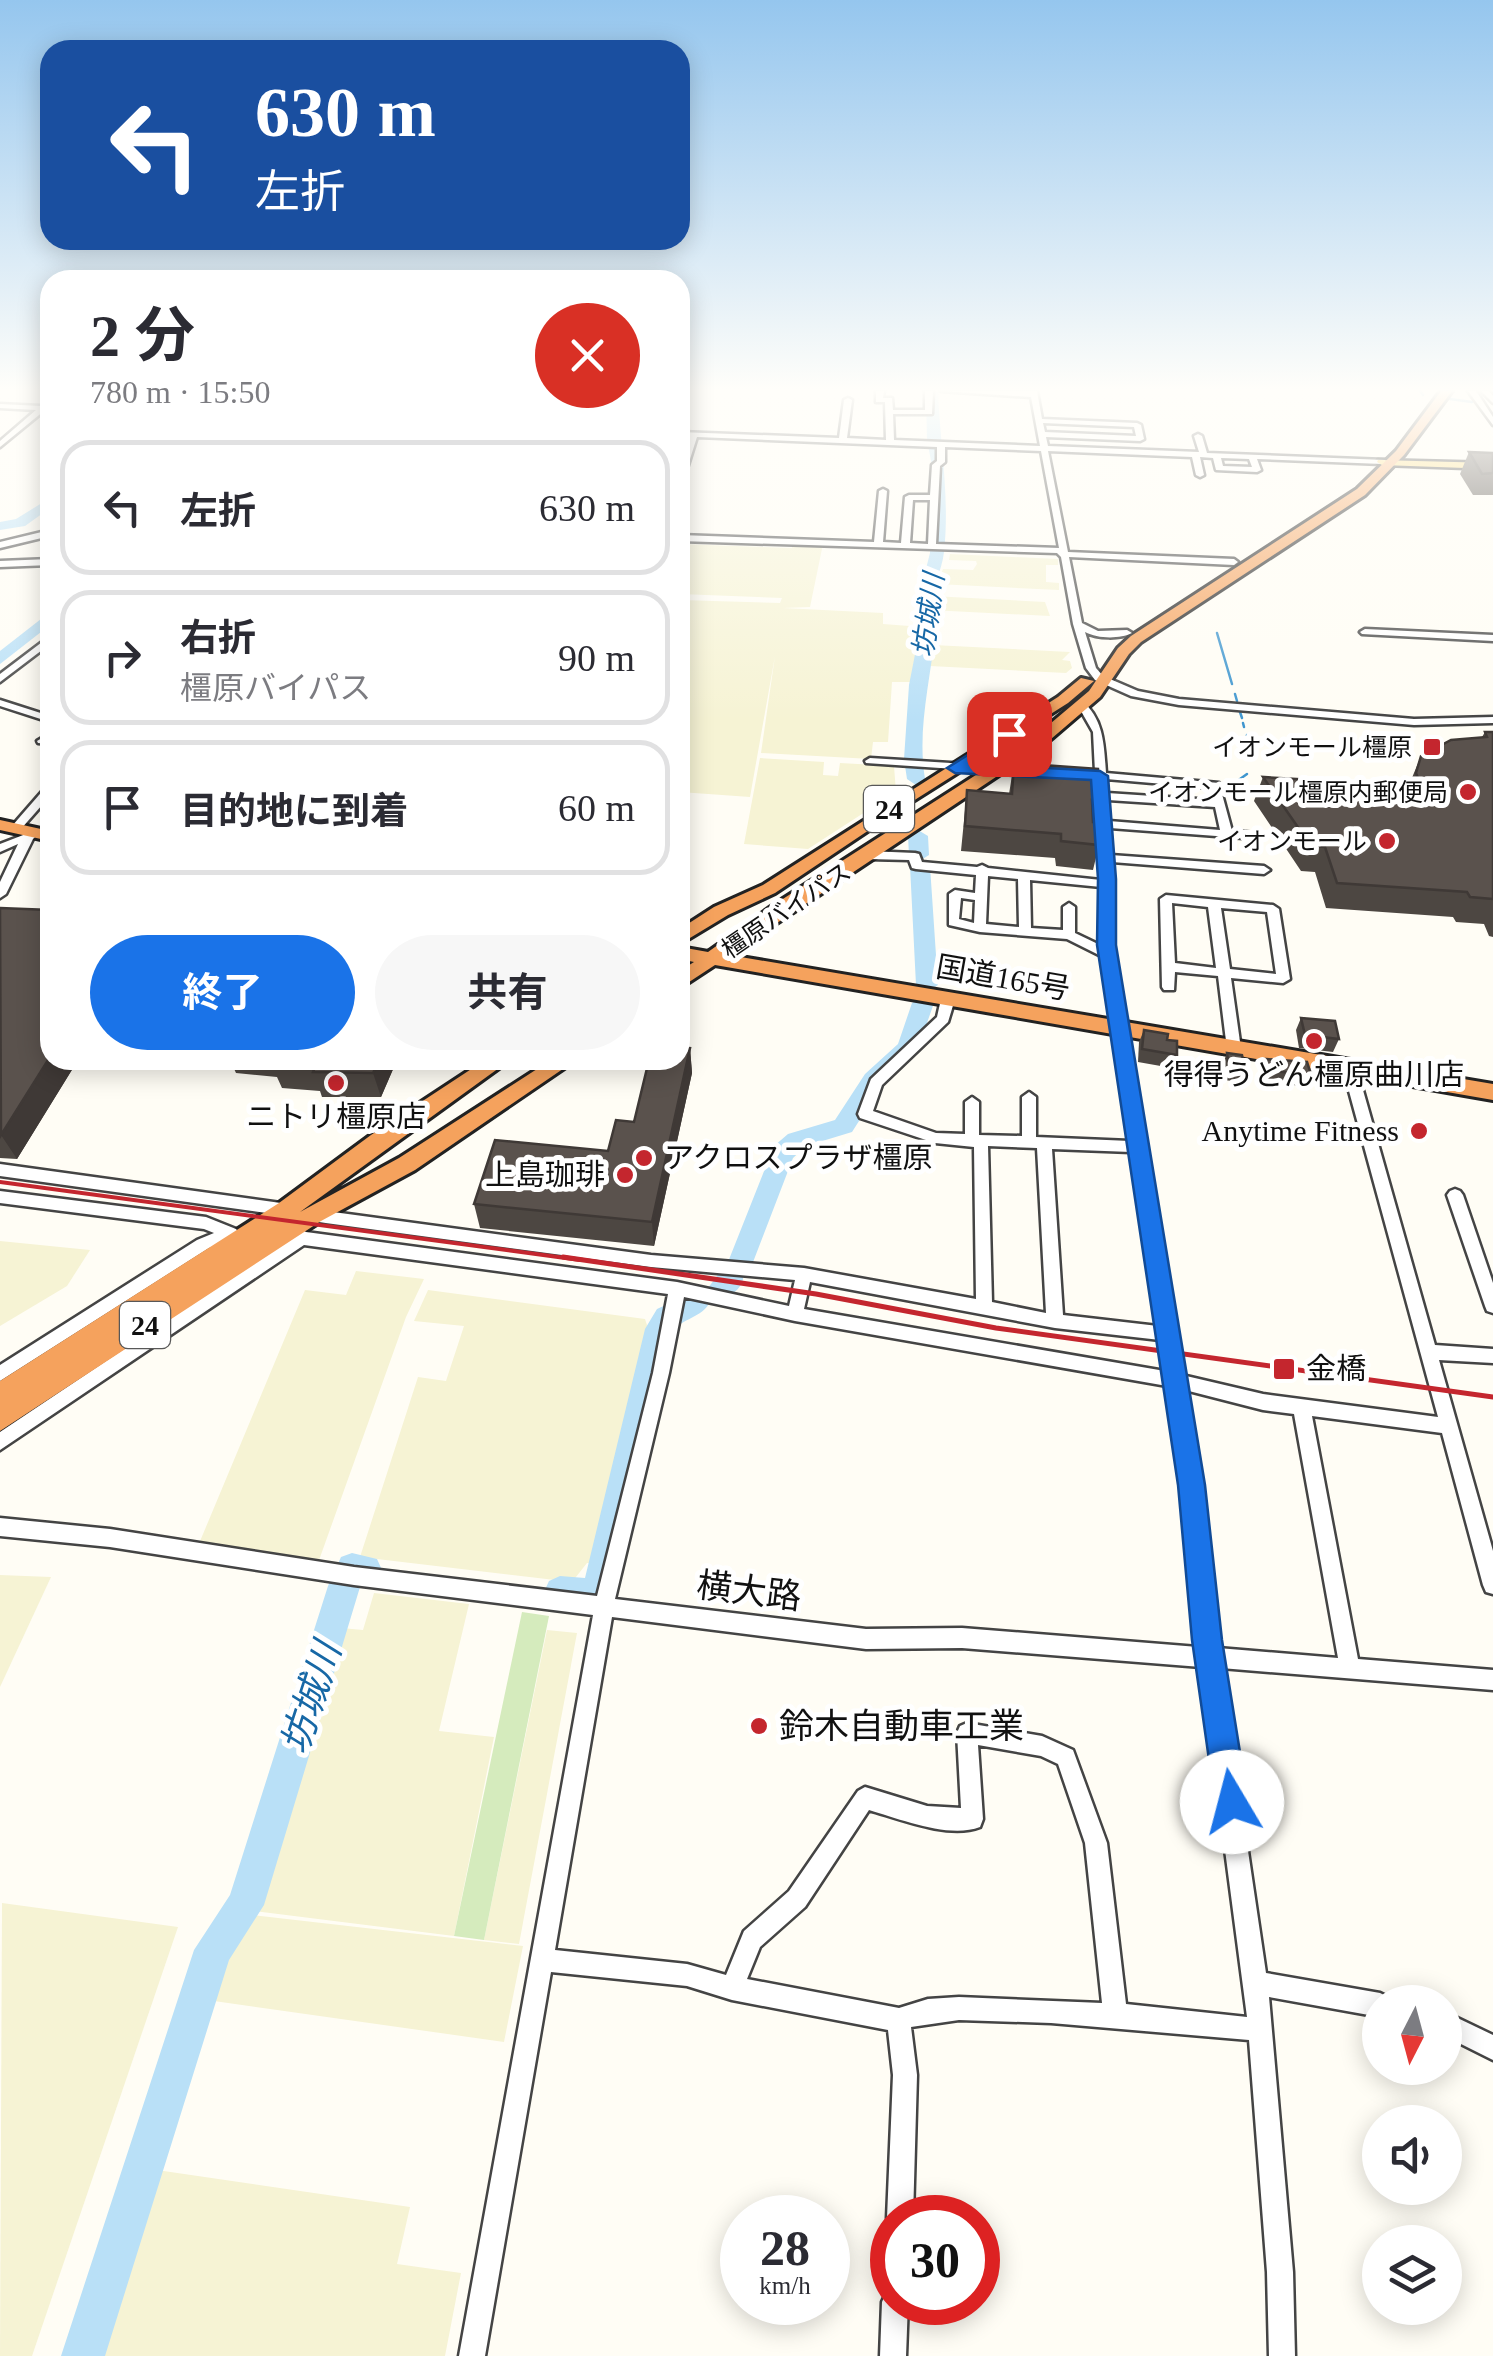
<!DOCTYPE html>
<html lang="ja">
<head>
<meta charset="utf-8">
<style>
  body { margin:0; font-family:"Times New Roman","Noto Sans JP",serif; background:#f7f7f7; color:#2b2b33; height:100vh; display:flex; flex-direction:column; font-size:38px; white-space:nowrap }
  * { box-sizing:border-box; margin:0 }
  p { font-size:32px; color:#7c7c81 }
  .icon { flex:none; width:55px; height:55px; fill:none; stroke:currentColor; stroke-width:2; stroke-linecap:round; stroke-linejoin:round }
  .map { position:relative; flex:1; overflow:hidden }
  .sheet { position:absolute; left:40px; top:270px; width:650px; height:800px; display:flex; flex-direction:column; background:#fff; border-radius:30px; box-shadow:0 5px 25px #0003 }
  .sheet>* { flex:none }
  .top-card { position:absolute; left:40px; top:40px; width:650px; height:210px; border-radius:30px; box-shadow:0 5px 25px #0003; background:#1a4fa0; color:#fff; overflow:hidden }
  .needle { width:65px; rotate:186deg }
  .tools { position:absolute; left:1362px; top:1985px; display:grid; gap:20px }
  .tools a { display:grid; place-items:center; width:100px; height:100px; border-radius:50%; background:#fff; box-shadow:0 5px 25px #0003; font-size:50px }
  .speed { position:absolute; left:720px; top:2195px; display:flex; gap:20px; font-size:50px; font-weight:700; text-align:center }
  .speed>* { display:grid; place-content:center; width:130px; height:130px; border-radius:50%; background:#fff; box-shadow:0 5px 25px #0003; line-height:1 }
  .speed small { font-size:25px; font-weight:400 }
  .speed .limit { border:15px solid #d22; background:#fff; color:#111 }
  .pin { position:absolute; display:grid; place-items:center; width:85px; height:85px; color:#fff; margin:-42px; border-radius:20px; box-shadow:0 5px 15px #0006 }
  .me { position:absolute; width:110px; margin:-55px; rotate:352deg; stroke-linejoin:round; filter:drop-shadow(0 0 8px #0008) }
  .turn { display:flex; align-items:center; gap:35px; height:210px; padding:0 50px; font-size:45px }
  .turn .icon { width:130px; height:130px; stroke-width:2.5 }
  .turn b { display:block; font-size:70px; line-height:85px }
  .round { display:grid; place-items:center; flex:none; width:105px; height:105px; border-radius:52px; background:#f7f7f7 }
  .overview { display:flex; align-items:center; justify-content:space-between; height:170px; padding:0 50px }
  h1 { font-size:60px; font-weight:700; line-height:75px }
  .action { display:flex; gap:20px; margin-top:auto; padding:20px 50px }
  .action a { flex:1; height:115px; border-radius:60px; background:#1a73e8; color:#fff; font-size:40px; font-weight:700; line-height:115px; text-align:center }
  .action a+a { background:#f7f7f7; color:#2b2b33 }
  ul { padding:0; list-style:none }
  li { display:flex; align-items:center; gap:30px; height:135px; margin:0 20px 15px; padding:0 30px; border:5px solid #e1e1e2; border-radius:30px }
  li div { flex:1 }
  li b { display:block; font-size:38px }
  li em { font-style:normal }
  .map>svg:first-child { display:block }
  .farmland { fill:#f6f3d4 }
  .green { fill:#d5ebbd }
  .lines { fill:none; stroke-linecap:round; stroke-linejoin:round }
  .stream { stroke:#3f96cf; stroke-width:2.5 }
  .river { fill:#b9e0f7; fill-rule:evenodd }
  .minor-casing { stroke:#444; stroke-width:5 }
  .major-casing { stroke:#222; stroke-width:5 }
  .highway-casing { stroke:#222; stroke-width:6 }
  .minor { fill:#fff; fill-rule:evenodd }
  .major { fill:#f9d66b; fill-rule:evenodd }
  .highway { fill:#f5a25d; fill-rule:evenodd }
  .rail-far1 { stroke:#c4262e; stroke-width:4 }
  .rail { stroke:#c4262e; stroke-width:5 }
  .wall { fill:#4d4742 }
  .shaded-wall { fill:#3f3936 }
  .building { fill:#5a524d; stroke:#3f3936; stroke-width:2.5 }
  .route { fill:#1a73e8; stroke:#114b97; stroke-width:2.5 }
  .poi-dot { fill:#c4262e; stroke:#fff; stroke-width:4 }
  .labels { text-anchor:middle; stroke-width:10; stroke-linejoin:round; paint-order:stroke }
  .far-poi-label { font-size:25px; fill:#111; stroke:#fff; text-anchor:end }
  .far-street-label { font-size:25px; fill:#111; stroke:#fff }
  .far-water-label { font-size:28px; font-style:italic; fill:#1768a6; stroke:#fff }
  .shield { fill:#fff; stroke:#585858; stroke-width:2.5 }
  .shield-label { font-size:28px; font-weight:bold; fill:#111 }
  .street-label { font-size:30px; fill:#111; stroke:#fff }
  .poi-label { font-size:30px; fill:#111; stroke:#fff }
  .near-street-label { font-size:35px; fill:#111; stroke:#fff }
  .near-poi-label { font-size:35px; fill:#111; stroke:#fff; text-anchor:start }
  .near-water-label { font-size:38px; font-style:italic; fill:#1768a6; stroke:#fff }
</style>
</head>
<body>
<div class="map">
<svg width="1493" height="2356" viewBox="0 0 1493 2356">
  <rect width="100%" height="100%" fill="#fffdf5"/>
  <g class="farmland">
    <polygon points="793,542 823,544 810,607 783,608 883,613 883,624 923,627 915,682 892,682 888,742 873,742 871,759 761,753 775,656 750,797 680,792 680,600 780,603 782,598 680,594 680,544 792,548"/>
    <polygon points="950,554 1058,559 1058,565 1046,565 1046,582 1059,583 1059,590 937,584 943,569 973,570 977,564 976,561 949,560"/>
    <polygon points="932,596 1045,602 1050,616 930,610"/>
    <polygon points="933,645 1070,652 1062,660 1070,661 1072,668 1066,673 930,666"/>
    <polygon points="760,758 824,762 823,775 838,776 840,763 894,766 896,792 808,849 744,844"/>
    <polygon points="0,1241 90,1250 67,1286 0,1326"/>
    <polygon points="356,1271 424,1279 406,1317 318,1563 198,1546 305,1290 346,1295"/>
    <polygon points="428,1290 645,1319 648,1328 597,1563 587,1563 572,1582 360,1557 418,1377 446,1381 464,1326 414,1321"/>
    <polygon points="0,1575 51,1577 0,1687"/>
    <polygon points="374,1593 469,1604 439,1731 494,1737 454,1936 253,1911 341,1628 363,1630"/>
    <polygon points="547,1630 577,1633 519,1944 484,1940"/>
    <polygon points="2,1903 178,1927 32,2356 0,2356"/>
    <polygon points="252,1915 523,1946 504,2042 207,2000 225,1951"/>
    <polygon points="150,2169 410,2207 397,2264 461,2273 445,2356 91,2356"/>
  </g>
  <polygon class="green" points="522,1612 549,1616 484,1940 454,1936"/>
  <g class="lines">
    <g class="stream">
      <polyline points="1420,391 1423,395"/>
      <polyline points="1450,399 1472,402"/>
      <polyline points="1217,633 1232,684"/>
      <polyline points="1235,694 1237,701"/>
      <polyline points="1240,712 1242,718"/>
      <polyline points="1243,723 1244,727"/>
      <polyline points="1247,735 1251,756"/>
      <polyline points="1101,779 1137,782"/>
      <polyline points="1216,789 1231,792"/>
      <polyline points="1226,789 1247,774"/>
    </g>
    <g class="river">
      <path d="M926,391H938C940,445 950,498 944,552C942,571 930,592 931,612C931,620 936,626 935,634C930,683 917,730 925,779L916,785L907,779L904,759L909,685L920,629L915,612L930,553L932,466L927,440Z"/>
      <polygon points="50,498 50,508 25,526 0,530 0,522 16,519"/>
      <polygon points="50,612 50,625 0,664 0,651"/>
      <polygon points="918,830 928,836 929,855 921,860 930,866 938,985 927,992 916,985 910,866 918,861 909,855 908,836"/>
      <path d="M923,996L934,1003L916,1054L882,1085L852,1132L806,1146L793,1158L750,1270L743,1272C746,1289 727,1301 712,1296L708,1288L723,1268L730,1266L728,1262L774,1146L788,1134L835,1120L865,1074L898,1044L912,1003Z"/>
      <path d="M696,1291L706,1294L710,1302C702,1318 682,1318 672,1332L610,1597L590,1612L549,1603L544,1592L549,1581L560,1576L585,1578L645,1329L657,1309Z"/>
      <polygon points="352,1553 377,1559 382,1570 377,1581 360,1587 264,1905 229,1960 105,2356 61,2356 194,1950 230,1895 328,1586 341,1557"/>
    </g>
    <defs>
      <g id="minor">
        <path d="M876,391H884L883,398H892L893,410H925V391H933L932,414H893L894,440L1040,446L1031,397L941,391H1037L1042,419L1137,423L1141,425L1144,439L1140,441L1046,437L1048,446L1199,452L1194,436L1198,434L1202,436L1207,453L1385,460L1386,462L1382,464L1257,459L1261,470L1257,472L1216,470L1213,458L1200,457L1204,475L1200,477L1196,475L1192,457L1048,451L1068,552L1234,559L1238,562L1234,565L1069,557L1082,623L1098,631L1127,630L1132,633C1120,639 1098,639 1085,632L1096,668L1103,676L1138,691L1179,699L1414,719L1493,717V723L1414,725L1179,705L1131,696L1095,680L1086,668L1073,624L1061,557L1057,553L680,541V535L874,542L879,491L883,489L887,491L883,542L901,543L905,497L909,495H930L932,465L937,461V447L697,437L684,478L680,480V466L690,437L680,436V432L839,438L844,400L848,398L852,400L847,438L886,440L885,402H876ZM1043,423L1134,427L1136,436L1045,432ZM945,447L1041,451L1059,548L936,544L940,466L945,462ZM1221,458L1249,459L1252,467L1223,466ZM913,500H930L928,544L910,543Z"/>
        <polygon points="1468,391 1476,391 1493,417 1493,425"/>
        <polygon points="1481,391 1489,391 1493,396 1493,403"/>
        <polygon points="50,400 50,406 0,447 0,441 36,410 0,408 0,404 41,406"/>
        <polygon points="50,530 50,536 0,548 0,542"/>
        <polygon points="50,559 50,565 0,567 0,561"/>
        <polygon points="1365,629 1493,635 1493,641 1362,634 1360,632"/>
        <polygon points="50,636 50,644 0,682 0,674"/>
        <polygon points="0,700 50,716 50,722 0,706"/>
        <path d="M1082,701C1104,719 1104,746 1106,773L1219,783L1232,831L1256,833L1262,836L1256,839L1110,828L1111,855L1264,866L1270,870L1264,874L1112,862V945L1182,1375L1263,1394L1438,1417L1343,1069L1350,1064L1357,1069L1435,1345L1493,1349V1363L1439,1360L1493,1551V1594L1486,1592L1483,1585L1442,1433L1312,1416L1358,1659L1493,1670V1690L1221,1668L1266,1973L1380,1993L1388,1997L1391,2002H1380V2017L1269,1997L1293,2272L1295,2356H1269L1267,2272L1249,2040L1051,2023L959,2020L911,2027L917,2075L913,2218H892V2228L887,2218L893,2075L888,2030L732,2000L687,1986L551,1972L485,2356H459L593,1615L354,1585L110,1547L0,1536V1518L110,1529L354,1567L597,1596L653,1373L668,1294L304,1245L0,1450V1432L290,1238L283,1230L286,1226L291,1224L306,1232L677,1282L789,1306L795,1280L651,1267L311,1221L306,1219L303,1215L306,1211L311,1209L651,1255L804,1268L976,1299L974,1147L935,1143L860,1118L858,1114L871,1079L937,1017L941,999L948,995L955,999L948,1022L882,1085L873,1111L936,1133L965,1134V1102L972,1097L979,1102V1135L1022,1136V1097L1029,1092L1036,1097V1137L1130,1141L1101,956L1067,939L980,932L949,925V894L955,890L975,893L976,875L916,869L912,868L909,860L868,859L862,855L868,851L915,853L919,854L922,862L977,867L982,865L988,868L1101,880L1095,778L1088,775L1095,772L1093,732L1077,704ZM1106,779L1210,788L1213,800L1107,793ZM1108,800L1215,807L1220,830L1109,821ZM988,876L1018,879L1019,927L986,924ZM1030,880L1101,887L1100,945L1075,933V907L1069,903L1063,907V930L1031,928ZM961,898L975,900L974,923L959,919ZM988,1146L1037,1148L1046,1313L992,1302ZM1052,1149L1131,1152L1158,1326L1063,1315ZM810,1282L1055,1328L1160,1340L1165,1371L804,1309ZM684,1297L795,1321L1167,1386L1182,1485L1198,1647L962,1628L866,1629L615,1599L669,1373ZM1185,1390L1263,1410L1294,1414L1338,1658L1218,1648L1200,1485ZM612,1617L866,1649L962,1648L1201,1667L1247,2017L1126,2004L1107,1843L1073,1750L1042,1736L967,1723L960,1726L957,1733L961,1808L927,1806L865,1787L858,1791L789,1891L744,1931L726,1975L687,1964L555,1950ZM978,1745L1041,1756L1058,1764L1085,1843L1102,2003L959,1997L928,1999L899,2008L747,1979L760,1947L805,1907L869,1810C900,1819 949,1839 980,1827L983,1819Z"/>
        <polygon points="42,738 50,738 50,744 38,743 37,741"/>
        <polygon points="870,758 1031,768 1036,771 1031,774 866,763 865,761"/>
        <polygon points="50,786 50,796 20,830 12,830 12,826 46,787"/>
        <polygon points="31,832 37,835 33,839 6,894 0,898 0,882 18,844 0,852 0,844"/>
        <path d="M1166,895L1273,905L1279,909L1290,979L1283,983L1231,978L1241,1049L1239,1052L1234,1054L1227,1049L1218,976L1175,972L1174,990H1164L1162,987L1160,899ZM1172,903L1208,907L1216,968L1175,963ZM1221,908L1267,912L1276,974L1230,969Z"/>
        <polygon points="0,1164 288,1204 293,1206 296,1210 293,1214 288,1216 0,1176"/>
        <polygon points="1455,1189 1460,1191 1463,1195 1493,1283 1493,1313 1487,1311 1485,1306 1447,1195 1450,1191"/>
        <polygon points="0,1191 206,1217 236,1229 240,1234 237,1238 209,1248 0,1381 0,1365 197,1240 214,1233 204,1229 0,1203"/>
        <polygon points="1445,2012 1493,2035 1493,2060 1445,2036"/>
        <polygon points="892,2290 892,2302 908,2302 906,2356 880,2356 882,2302 886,2293"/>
      </g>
      <polygon id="major" points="1378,460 1493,463 1493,469 1382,465 1377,462"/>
      <g id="highway">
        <polygon points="1441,391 1452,391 1404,455 1365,495 1141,642 1129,654 1100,697 1044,745 729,955 1493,1084 1493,1100 715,965 680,988 680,971 694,962 680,959 680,947 708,952 775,904 1032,739 1089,691 1118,648 1131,636 1357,489 1396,451"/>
        <polygon points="1081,678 1094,681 1068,703 902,808 775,893 728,915 680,944 680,929 714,907 763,885 1058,697"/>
        <polygon points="0,820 50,831 50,841 0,830"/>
        <polygon points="485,1060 510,1060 300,1212 399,1158 551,1060 576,1060 415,1170 321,1221 0,1431 0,1381 279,1203 371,1135"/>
      </g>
    </defs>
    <use href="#minor" class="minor-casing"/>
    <use href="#major" class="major-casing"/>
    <use href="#highway" class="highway-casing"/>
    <use href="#minor" class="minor"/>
    <use href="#major" class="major"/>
    <use href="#highway" class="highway"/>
    <polyline class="rail-far1" points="0,1182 580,1260"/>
    <polyline class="rail" points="563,1257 816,1294 996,1328 1493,1397"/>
  </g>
  <g class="wall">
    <polygon points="1469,452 1493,453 1493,495 1473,495 1460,474"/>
    <polygon points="1485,732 1493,732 1493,937 1489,936 1484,924 1456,922 1453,917 1326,908 1315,872 1301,871 1254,801 1263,777 1409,785 1421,756 1482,737"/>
    <polygon points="1014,763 1100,801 1095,822 1099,845 1093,870 1056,866 1055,858 961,851 967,790 1009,794"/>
    <polygon points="0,908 50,1060 78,1060 17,1159 0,1158"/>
    <polygon points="1301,1018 1339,1039 1333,1052 1299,1048 1296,1030"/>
    <polygon points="1144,1030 1167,1040 1177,1055 1172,1068 1138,1062 1139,1042"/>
    <polygon points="690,1048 692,1073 654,1246 480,1228 474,1204 608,1151 634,1122"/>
    <polygon points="1227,1053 1245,1069 1240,1082 1224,1080 1222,1066"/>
    <polygon points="1266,1059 1311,1074 1305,1086 1263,1083 1260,1072"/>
    <polygon points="230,1060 397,1060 381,1097 322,1097 320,1091 282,1088 277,1077 236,1073"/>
  </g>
  <g class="shaded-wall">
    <polygon points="690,1048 692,1073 654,1246 652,1222"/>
    <polygon points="50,1057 50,1060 78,1060 17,1159 1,1135"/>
    <polygon points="379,1060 397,1060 381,1097 373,1073"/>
  </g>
  <g class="building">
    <polygon points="1469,452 1493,453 1493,473 1482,474"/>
    <polygon points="1485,732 1493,732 1493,899 1470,897 1467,892 1337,883 1325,847 1311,846 1263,777 1421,786 1416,773 1421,756 1451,740 1487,737"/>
    <polygon points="1014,763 1098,769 1100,801 1092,800 1093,822 1098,822 1099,845 1061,841 1061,834 965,826 967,790 1012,794"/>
    <polygon points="0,908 50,910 50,1057 1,1135"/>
    <polygon points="1301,1018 1335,1021 1339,1039 1305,1035"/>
    <polygon points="1144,1030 1168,1034 1167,1040 1177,1041 1177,1055 1142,1049"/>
    <polygon points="680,1047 690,1048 652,1222 474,1204 495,1140 608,1151 616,1120 634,1122 649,1060 680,1060"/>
    <polygon points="1227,1053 1242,1055 1245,1069 1229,1068"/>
    <polygon points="1266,1059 1307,1062 1311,1074 1269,1071"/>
    <polygon points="273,1060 379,1060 373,1073 313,1072 315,1067 272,1063"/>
  </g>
  <linearGradient id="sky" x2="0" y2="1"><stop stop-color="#95c6ee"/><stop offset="0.54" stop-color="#fffefa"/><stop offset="1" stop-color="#fffefa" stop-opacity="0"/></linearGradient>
  <rect width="1493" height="721" fill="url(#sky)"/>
  <polygon class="route" points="1009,729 1014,731 1014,738 973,764 1100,771 1108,776 1116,879 1116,945 1205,1485 1222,1640 1248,1802 1243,1814 1232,1818 1220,1814 1215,1802 1192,1640 1178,1485 1097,945 1098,879 1091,780 955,773 947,768"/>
  <g class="poi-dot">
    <rect x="1422" y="737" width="20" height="20" rx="5"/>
    <circle cx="1468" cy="792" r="10"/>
    <circle cx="1387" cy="841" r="10"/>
    <circle cx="1314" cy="1041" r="10"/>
    <circle cx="336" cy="1083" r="10"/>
    <circle cx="1419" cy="1131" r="10"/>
    <circle cx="644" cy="1158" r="10"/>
    <circle cx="625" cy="1175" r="10"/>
    <rect x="1272" y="1357" width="24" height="24" rx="5"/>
    <circle cx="759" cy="1726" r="10"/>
  </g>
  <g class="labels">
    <g class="far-poi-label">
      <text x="1412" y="756">イオンモール橿原</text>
      <text x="1448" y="801">イオンモール橿原内郵便局</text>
      <text x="1367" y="850">イオンモール</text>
    </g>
    <g class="far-street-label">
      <text transform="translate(786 910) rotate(-34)" y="9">橿原バイパス</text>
    </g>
    <g class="far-water-label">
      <text transform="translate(928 615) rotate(-82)" y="10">坊城川</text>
    </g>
    <g class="shield">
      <rect x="864" y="786" width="50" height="46" rx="8"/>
      <rect x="120" y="1302" width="50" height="46" rx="8"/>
    </g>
    <g class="shield-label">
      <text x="889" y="819">24</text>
      <text x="145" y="1335">24</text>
    </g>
    <g class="street-label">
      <text transform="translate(1003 978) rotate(10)" y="10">国道165号</text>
    </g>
    <g class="poi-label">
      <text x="1314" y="1085">得得うどん橿原曲川店</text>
      <text x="336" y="1127">ニトリ橿原店</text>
      <text x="1399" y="1141" text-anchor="end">Anytime Fitness</text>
      <text x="664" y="1168" text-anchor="start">アクロスプラザ橿原</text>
      <text x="605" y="1185" text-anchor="end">上島珈琲</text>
      <text x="1306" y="1379" text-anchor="start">金橋</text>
    </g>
    <g class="near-street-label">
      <text transform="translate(749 1591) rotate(7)" y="12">横大路</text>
    </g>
    <g class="near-poi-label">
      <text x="779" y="1738">鈴木自動車工業</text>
    </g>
    <g class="near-water-label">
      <text transform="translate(311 1698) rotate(-72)" y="13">坊城川</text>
    </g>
  </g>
</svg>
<div class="tools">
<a><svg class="needle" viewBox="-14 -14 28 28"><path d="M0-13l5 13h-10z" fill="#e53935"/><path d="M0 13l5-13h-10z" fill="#7c7c81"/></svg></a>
<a><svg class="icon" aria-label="sound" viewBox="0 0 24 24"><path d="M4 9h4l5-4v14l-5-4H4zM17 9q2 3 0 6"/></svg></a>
<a><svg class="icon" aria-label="layers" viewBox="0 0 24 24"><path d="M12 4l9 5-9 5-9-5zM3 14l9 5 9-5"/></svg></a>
</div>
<div class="speed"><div>28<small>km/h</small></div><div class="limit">30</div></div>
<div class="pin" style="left:1009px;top:734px;background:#d93025"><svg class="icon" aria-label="arrive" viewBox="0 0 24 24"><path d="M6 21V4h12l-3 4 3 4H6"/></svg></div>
<svg class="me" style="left:1232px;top:1802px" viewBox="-20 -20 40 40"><circle r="19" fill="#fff"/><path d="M0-13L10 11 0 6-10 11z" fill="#1a73e8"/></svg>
<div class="top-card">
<div class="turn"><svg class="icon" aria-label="left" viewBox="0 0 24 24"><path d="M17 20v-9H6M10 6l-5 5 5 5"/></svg><div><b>630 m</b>左折</div></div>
</div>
<section class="sheet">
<div class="overview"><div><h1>2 分</h1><p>780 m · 15:50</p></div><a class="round" style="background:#d93025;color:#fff"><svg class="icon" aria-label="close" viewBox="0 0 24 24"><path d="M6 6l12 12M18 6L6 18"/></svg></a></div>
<ul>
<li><svg class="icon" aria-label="left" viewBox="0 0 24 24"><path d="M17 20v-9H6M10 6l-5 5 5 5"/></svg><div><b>左折</b></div><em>630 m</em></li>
<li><svg class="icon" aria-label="right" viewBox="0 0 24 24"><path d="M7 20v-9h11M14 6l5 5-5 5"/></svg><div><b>右折</b><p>橿原バイパス</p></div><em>90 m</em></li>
<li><svg class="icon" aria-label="arrive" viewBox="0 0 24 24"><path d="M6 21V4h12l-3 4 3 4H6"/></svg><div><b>目的地に到着</b></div><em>60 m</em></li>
</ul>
<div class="action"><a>終了</a><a>共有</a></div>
</section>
</div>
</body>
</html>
